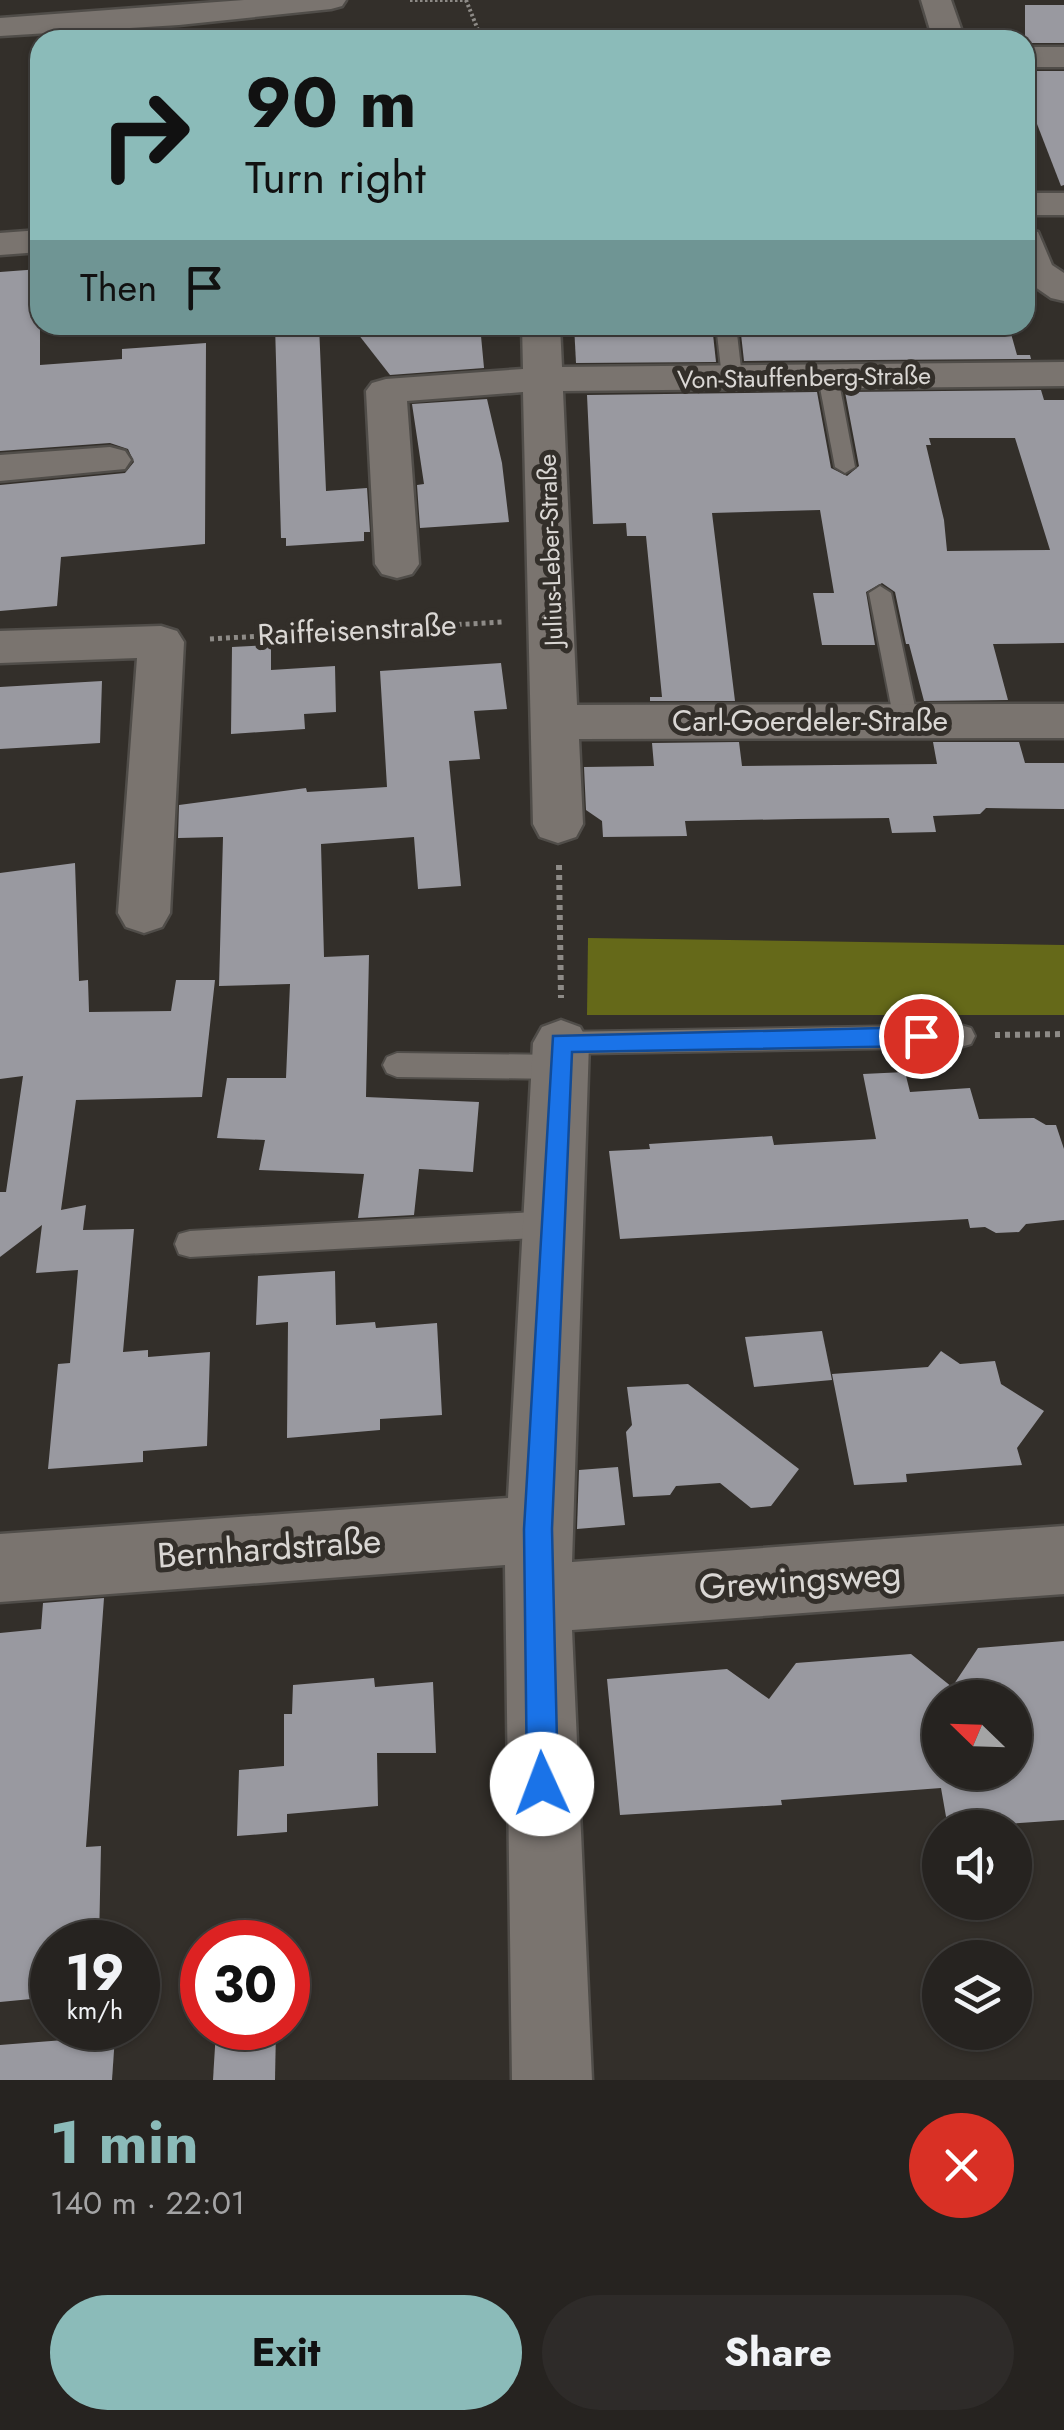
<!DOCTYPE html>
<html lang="en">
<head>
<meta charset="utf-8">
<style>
  body { margin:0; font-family:Jost,sans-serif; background:#2e2b29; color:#f1f3f6; height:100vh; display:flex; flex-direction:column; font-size:38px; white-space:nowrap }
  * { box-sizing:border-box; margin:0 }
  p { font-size:32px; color:#a4a4a5 }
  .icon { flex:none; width:55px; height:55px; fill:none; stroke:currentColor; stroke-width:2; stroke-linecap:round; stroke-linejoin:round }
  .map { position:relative; height:2080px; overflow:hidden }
  .drawer { display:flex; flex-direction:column; background:#262320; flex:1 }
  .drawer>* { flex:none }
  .banner { position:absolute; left:30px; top:30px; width:1005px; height:305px; border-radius:30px; box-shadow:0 2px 8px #0004,0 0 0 2px #42403e; background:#8bbbb9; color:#111; overflow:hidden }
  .needle { width:65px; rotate:293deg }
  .buttons { position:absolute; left:922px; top:1680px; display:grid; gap:20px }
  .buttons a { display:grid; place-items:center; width:110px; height:110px; border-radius:50%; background:#262320; box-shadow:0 2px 8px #0004,0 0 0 2px #42403e; font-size:50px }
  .speed { position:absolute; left:30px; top:1920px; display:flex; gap:20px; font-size:50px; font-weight:700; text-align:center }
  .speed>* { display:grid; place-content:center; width:130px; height:130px; border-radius:50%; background:#262320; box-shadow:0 2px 8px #0004,0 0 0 2px #42403e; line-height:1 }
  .speed small { font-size:25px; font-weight:400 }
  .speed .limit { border:15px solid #d22; background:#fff; color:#111 }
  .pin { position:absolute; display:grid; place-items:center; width:85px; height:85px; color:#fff; margin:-42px; border:5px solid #fff; border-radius:50%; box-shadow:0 2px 10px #0007 }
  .me { position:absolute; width:110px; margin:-55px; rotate:358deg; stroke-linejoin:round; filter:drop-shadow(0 0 8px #0008) }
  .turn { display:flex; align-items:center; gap:35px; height:210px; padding:0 50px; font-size:45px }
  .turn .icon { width:130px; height:130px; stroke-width:2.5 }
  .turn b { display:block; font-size:70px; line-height:85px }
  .then { display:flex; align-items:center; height:95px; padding:0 50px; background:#0003; gap:20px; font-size:38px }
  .round { display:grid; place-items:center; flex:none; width:105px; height:105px; border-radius:52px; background:#2e2b29 }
  .overview { display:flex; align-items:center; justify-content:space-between; height:170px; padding:0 50px }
  h1 { font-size:60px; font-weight:700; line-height:75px; color:#8bbbb9 }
  .button { display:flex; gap:20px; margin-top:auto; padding:20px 50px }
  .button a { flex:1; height:115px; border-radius:60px; background:#8bbbb9; color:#111; font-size:40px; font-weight:700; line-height:115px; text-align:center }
  .button a+a { background:#2e2b29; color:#f1f3f6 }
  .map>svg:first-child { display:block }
  .forest { fill:#656919 }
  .building { fill:#9999a0; fill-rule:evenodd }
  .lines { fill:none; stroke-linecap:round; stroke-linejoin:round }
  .lane-casing { stroke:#504d49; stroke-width:4 }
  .street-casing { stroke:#504d49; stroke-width:5 }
  .path-far2 { stroke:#8e8b87; stroke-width:4; stroke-dasharray:2.5 2.5; stroke-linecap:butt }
  .path-far1 { stroke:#8e8b87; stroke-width:5; stroke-dasharray:4 4; stroke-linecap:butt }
  .path { stroke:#8e8b87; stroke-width:6; stroke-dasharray:5 5; stroke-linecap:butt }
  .lane { fill:#7a746f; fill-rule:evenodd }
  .street { fill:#7a746f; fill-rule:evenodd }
  .route { fill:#1a73e8; stroke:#114b97; stroke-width:2.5 }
  .labels { text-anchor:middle; stroke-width:10; stroke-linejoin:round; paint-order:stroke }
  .far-street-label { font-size:25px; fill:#dad7d4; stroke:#332f2a }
  .street-label { font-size:30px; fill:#dad7d4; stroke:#332f2a }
  .near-street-label { font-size:35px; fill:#dad7d4; stroke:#332f2a }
</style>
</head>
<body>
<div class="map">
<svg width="1064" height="2080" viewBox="0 0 1064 2080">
  <rect width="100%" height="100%" fill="#332f2a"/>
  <polygon class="forest" points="588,938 1064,945 1064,1015 587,1015"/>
  <g class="building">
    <rect x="1025" y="5" width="39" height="38"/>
    <polygon points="1025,71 1064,71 1064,185 1061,186 1025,93"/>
    <polygon points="40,269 40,365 122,359 122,349 206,343 205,544 61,557 57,606 0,611 0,485 125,473 134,462 128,449 110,443 0,451 0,272"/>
    <polygon points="275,325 319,325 326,491 367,488 370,532 364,532 364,541 286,546 286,538 281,538"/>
    <polygon points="351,325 480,325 484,368 390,375"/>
    <polygon points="574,325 712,325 716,362 576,363"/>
    <polygon points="740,325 813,325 814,331 909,331 907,325 966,325 967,330 1010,330 1017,355 1030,355 1031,359 744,361"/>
    <path d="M1041,390L1044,400H1064V643L993,644L1008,700L924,701L909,644H906L895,592L882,583L866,592L875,645H822L813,593H834L820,510L712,513L735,701H650V697H662L646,536H627L626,523L593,524L587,395L817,392L831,468L847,476L859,466L845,392ZM929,438H1015L1050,550L947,551L944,520L926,445H931Z"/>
    <polygon points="487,399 502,463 509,522 420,528 417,485 424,484 412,404"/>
    <polygon points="271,645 271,670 335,666 336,712 304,714 305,729 231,734 232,647"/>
    <polygon points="501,663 507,709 474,711 480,759 449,761 461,886 418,889 414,837 321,844 324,957 369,955 366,1097 479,1102 473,1172 419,1169 414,1215 358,1218 364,1174 259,1170 265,1140 217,1138 227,1078 286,1078 290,984 219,986 223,837 178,838 179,805 306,788 307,792 387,787 380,671"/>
    <polygon points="102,681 100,743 0,749 0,687"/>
    <polygon points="739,742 742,766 937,764 933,742 1019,742 1025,763 1064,763 1064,809 986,808 980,814 933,816 936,832 892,833 889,818 798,819 685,821 687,836 603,837 602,821 586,810 584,767 654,766 652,743"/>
    <polygon points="75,863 79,981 88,980 89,1012 171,1011 176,980 215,980 202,1097 76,1100 61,1210 86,1205 83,1230 134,1229 123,1352 148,1350 148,1357 210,1352 207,1446 143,1451 143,1462 48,1469 58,1364 70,1363 78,1270 36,1273 42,1225 0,1257 0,1192 6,1192 23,1076 0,1079 0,873"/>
    <polygon points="905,1072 910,1092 970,1088 979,1119 1034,1118 1046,1125 1056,1125 1064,1149 1064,1220 1026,1224 1019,1232 996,1233 985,1227 970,1228 968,1219 620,1239 609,1151 650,1149 649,1144 772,1136 774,1145 876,1139 863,1074"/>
    <polygon points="335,1271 336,1325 375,1322 376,1328 437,1323 442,1415 380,1419 380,1430 287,1438 288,1322 256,1325 258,1276"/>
    <polygon points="822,1331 832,1380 754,1387 745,1337"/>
    <polygon points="941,1351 960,1364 995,1361 1001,1384 1044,1411 1017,1448 1022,1465 906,1474 907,1482 854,1485 832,1374 928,1367"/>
    <polygon points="688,1384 799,1469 771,1506 751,1508 720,1483 676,1486 670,1495 633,1497 626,1432 632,1425 627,1387"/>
    <polygon points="618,1467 625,1525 577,1529 579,1470"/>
    <polygon points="104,1598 86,1847 101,1846 99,1942 52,1942 52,1997 0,2002 0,1633 41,1629 43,1603"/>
    <path d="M1064,1641V1820L948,1828L941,1788L781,1800L782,1805L620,1815L607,1679L727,1669L769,1699L796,1663L911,1654L952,1687L978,1648ZM940,1698H1015V1772H940Z"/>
    <polygon points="374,1678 375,1687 433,1682 436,1753 377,1753 378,1806 287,1814 287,1832 237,1836 239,1770 284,1766 284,1714 292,1714 293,1685"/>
    <polygon points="243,2028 276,2028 275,2080 213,2080 216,2030"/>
    <polygon points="115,2036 112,2080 0,2080 0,2045"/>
  </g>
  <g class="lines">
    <defs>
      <g id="lane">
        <polygon points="716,325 736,325 742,377 739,381 732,383 722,377"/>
        <polygon points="828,371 838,377 855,467 845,473 835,467 818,377"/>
        <polygon points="880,586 891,593 918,721 906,729 894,721 869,593"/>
        <polygon points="961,1025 971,1028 975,1036 971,1044 961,1047 561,1054 551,1051 547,1043 551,1035 561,1032"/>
        <polygon points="397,1053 561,1055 571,1059 575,1067 571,1075 561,1079 397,1077 387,1073 383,1065 387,1057"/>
        <polygon points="552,1211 562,1215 567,1224 562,1233 552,1237 190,1257 179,1254 175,1244 179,1234 190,1231"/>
      </g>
      <g id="street">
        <polygon points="244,0 346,0 342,6 331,9 179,25 0,36 0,18"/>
        <polygon points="921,0 951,0 965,40 933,40"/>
        <rect x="1025" y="47" width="39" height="20"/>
        <rect x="1025" y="193" width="39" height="22"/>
        <polygon points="1025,229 1038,232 1052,265 1064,273 1064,301 1051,298 1025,280"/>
        <polygon points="40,230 40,252 0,255 0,233"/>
        <polygon points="522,325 560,325 562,367 1064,362 1064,386 563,391 577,705 1064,704 1064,738 579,739 583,824 576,837 558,843 540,837 533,824 523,392 407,401 419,564 412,574 397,578 382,574 375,564 366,391 372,383 386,379 523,369"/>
        <polygon points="110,447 125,451 131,460 125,469 0,481 0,455"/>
        <polygon points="161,626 177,631 184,642 170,913 162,927 144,933 126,927 118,913 137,658 0,663 0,631"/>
        <polygon points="561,1020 580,1027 589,1043 572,1562 1064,1526 1064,1594 572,1630 592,2080 512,2080 505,1565 0,1602 0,1534 508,1498 533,1043 542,1027"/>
      </g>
    </defs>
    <use href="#lane" class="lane-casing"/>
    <use href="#street" class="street-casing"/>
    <g class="path-far2">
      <polyline points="410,0 466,0"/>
      <polyline points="466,0 482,40"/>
      <polyline points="1025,142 1035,169"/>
    </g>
    <polyline class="path-far1" points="210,639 502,622"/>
    <g class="path">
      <polyline points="559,865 561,998"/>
      <polyline points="995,1035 1064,1034"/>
    </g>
    <use href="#lane" class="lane"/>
    <use href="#street" class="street"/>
  </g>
  <polygon class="route" points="921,1027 933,1036 921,1046 572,1052 552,1529 558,1784 553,1795 542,1799 532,1795 527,1784 524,1529 553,1036"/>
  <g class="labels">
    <g class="far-street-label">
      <text transform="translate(804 377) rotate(-1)" y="9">Von-Stauffenberg-Straße</text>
      <text transform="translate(550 550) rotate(-92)" y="9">Julius-Leber-Straße</text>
    </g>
    <g class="street-label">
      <text transform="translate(357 630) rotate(-3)" y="10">Raiffeisenstraße</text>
      <text x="810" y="731">Carl-Goerdeler-Straße</text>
    </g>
    <g class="near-street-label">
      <text transform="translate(269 1548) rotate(-4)" y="12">Bernhardstraße</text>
      <text transform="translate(800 1580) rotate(-4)" y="12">Grewingsweg</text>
    </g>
  </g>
</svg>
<div class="buttons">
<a><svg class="needle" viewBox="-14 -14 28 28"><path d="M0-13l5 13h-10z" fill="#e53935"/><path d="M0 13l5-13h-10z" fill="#a4a4a5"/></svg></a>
<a><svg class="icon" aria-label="sound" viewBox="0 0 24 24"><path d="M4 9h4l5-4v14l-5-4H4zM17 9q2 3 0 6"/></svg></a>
<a><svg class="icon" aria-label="layers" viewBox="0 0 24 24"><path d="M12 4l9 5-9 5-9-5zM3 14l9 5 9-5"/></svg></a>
</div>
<div class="speed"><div>19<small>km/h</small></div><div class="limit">30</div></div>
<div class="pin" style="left:921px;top:1036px;background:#d93025"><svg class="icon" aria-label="arrive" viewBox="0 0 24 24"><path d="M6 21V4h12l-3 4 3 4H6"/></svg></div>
<svg class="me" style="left:542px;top:1784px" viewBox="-20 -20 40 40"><circle r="19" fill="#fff"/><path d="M0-13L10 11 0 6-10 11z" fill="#1a73e8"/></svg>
<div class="banner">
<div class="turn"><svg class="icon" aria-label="right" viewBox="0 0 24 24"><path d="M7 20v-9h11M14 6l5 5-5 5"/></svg><div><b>90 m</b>Turn right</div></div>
<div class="then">Then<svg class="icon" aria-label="arrive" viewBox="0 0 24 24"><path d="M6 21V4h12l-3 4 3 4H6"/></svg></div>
</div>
</div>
<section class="drawer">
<div class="overview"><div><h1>1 min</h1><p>140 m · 22:01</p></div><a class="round" style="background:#d93025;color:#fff"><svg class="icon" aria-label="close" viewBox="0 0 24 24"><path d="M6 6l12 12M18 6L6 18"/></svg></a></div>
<div class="button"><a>Exit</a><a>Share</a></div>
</section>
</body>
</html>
